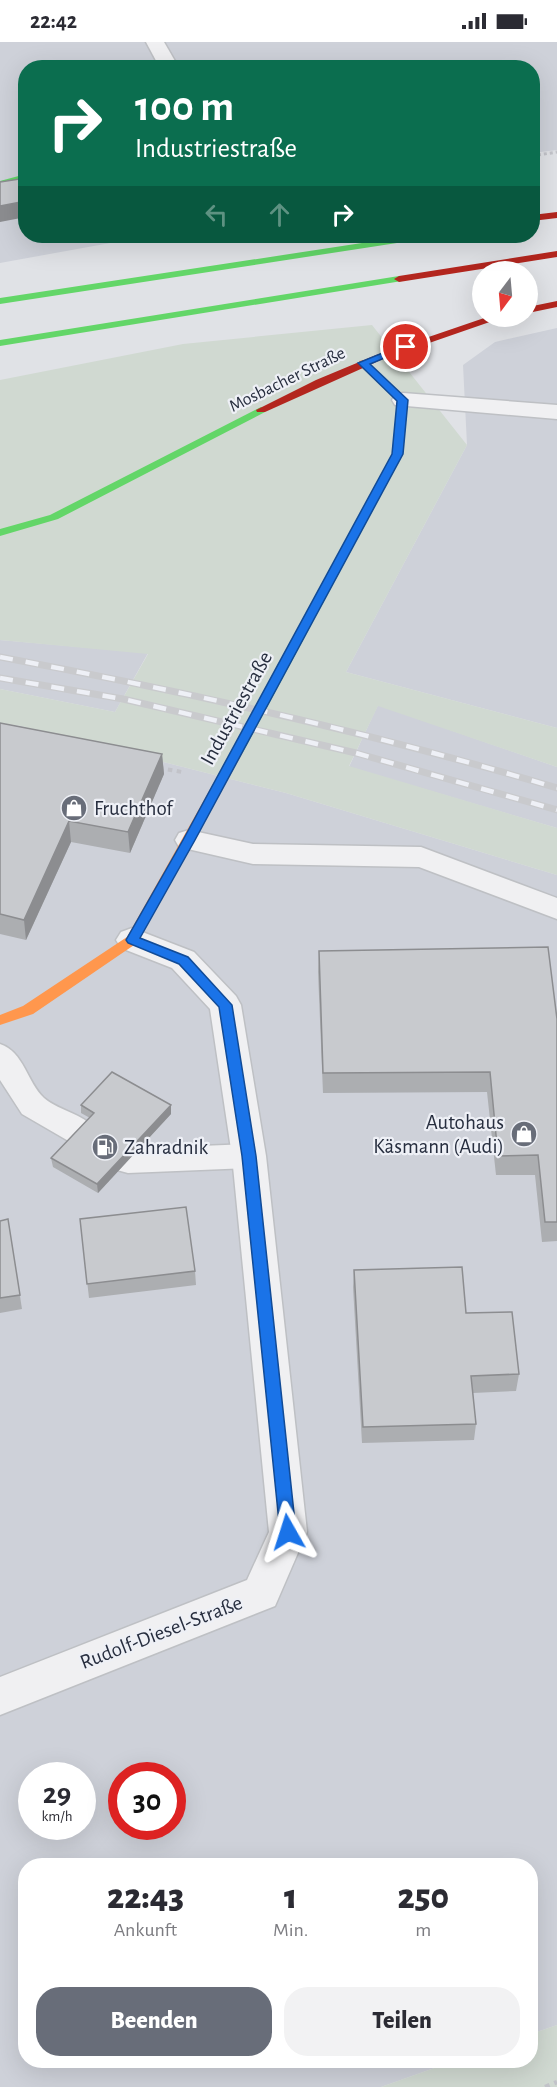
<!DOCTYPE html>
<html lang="de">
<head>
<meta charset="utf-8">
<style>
  body { margin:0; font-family:"Alegreya Sans",sans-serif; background:#f2f2f3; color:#2b2b33; height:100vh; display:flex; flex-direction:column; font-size:22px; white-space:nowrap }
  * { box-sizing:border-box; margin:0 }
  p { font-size:20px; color:#7c7c81 }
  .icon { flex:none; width:33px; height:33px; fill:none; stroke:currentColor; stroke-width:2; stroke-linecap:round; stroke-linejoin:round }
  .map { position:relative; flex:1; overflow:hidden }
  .side { position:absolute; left:18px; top:1816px; width:520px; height:210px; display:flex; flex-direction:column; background:#fff; border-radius:24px; box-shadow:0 6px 24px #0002 }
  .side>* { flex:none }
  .hud { position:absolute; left:18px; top:18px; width:522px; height:183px; border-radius:24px; box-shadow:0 6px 24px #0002; background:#0b6e4f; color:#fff; overflow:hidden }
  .needle { width:39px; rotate:196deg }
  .controls { position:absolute; left:472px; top:219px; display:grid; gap:12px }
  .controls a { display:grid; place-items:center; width:66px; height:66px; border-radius:50%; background:#fff; box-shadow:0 6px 24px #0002; font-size:30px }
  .speed { position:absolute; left:18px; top:1720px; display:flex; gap:12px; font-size:30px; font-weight:700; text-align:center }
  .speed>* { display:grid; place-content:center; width:78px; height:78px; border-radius:50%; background:#fff; box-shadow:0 6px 24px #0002; line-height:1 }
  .speed small { font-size:15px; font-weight:400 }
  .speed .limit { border:9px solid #d22; background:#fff; color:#111 }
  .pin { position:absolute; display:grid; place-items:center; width:51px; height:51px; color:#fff; margin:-26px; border:3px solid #fff; border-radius:50%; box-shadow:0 2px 6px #0007 }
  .me { position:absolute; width:66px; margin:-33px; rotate:354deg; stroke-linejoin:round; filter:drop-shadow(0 0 4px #0008) }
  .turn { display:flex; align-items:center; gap:21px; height:126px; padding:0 18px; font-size:27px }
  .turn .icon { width:78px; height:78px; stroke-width:2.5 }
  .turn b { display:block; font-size:42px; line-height:51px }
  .lanes { display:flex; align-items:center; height:57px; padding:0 18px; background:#0003; justify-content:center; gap:30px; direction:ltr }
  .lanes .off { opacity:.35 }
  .eta { display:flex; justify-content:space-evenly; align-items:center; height:102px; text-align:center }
  .eta b { font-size:36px; font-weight:800; line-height:42px }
  .action { display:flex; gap:12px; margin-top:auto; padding:12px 18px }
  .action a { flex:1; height:69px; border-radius:24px; background:#686d79; color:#fff; font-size:24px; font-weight:800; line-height:69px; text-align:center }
  .action a+a { background:#f2f2f3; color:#2b2b33 }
  .status { display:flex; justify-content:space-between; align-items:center; height:42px; padding:0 30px; background:#fff; direction:ltr }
  .status svg { height:16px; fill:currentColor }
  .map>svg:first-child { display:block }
  .built { fill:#ced1d9; fill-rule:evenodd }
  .green { fill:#d0d9d1 }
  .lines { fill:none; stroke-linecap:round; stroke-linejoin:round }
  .lane-casing { stroke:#bec0c4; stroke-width:3 }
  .street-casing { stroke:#bec0c4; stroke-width:3 }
  .path-far2 { stroke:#c2c3c9; stroke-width:3; stroke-dasharray:3 3; stroke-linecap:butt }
  .path-far1 { stroke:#c2c3c9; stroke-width:4; stroke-dasharray:4.5 4.5; stroke-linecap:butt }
  .path { stroke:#c2c3c9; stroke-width:4.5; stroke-dasharray:5 5; stroke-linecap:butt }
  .lane { fill:#f0f0f2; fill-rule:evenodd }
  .street { fill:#f0f0f2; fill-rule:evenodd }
  .fast { fill:#63d668; fill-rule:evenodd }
  .slow { fill:#ff974d; fill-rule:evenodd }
  .jam { fill:#b3261e; fill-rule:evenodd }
  .rail-casing { stroke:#c9cacd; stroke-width:7 }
  .rail { stroke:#eef0f6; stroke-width:4.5; stroke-dasharray:13; stroke-linecap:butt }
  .wall { fill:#acaeb1 }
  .shaded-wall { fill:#8c8d90 }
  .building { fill:#c8cace; stroke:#8c8d90; stroke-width:1.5 }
  .route { fill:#1a73e8; stroke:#114b97; stroke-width:1.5 }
  .labels { text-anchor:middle; stroke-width:4.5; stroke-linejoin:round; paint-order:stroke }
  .far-street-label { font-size:18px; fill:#272e3f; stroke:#eef0f6 }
  .street-label { font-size:21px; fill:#272e3f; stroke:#eef0f6 }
  .poi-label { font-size:21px; fill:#272e3f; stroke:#eef0f6; text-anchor:start }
</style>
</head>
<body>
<div class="status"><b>22:42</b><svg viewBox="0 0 49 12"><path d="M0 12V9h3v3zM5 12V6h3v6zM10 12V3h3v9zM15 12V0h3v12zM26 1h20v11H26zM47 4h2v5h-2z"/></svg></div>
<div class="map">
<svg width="557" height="2045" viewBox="0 0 557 2045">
  <rect width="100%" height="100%" fill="#e0e2e6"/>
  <g class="built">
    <polygon points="0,0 557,0 557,108 533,111 532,26 26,26 26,194 149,194 0,221"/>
    <polygon points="557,286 557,686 346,630 467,403 463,323 495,300"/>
    <polygon points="0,598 148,611 115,670 0,647"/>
    <polygon points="378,663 557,725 557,786 349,725"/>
    <path d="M0,681L21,684L286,751L557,833V1983L531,1992V1824H26V2019H454L381,2045H0ZM32,1734H82V1785H32ZM122,1734H172V1785H122Z"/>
  </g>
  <g class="green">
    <polygon points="372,283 467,403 346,630 557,686 557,725 378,664 349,724 557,786 557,833 286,751 21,684 0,681 0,647 115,670 148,612 0,598 0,338 183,302"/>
    <polygon points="557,1983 557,2045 381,2045 454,2019 531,2019 531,1992"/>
  </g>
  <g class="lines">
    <defs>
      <g id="lane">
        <polygon points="146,0 164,0 179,26 160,26"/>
        <polygon points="403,351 557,363 557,377 395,363 392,358 395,353"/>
        <polygon points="189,788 253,802 421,805 557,856 557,877 419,825 253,822 179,805 175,798 179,791"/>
        <path d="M0,1002C24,1010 27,1040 44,1056C60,1070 88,1072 98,1092L94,1101L83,1104L72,1101L22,1072L0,1038Z"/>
        <polygon points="249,1102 260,1105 264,1114 260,1123 249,1126 128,1131 117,1128 112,1119 117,1110 128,1107"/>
      </g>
      <polygon id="street" points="132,886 194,910 236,954 241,963 266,1114 307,1490 275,1564 0,1673 0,1635 247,1538 269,1490 232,1114 210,967 172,926 121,906 116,898 121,890"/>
    </defs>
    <use href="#lane" class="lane-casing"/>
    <use href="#street" class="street-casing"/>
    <polyline class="path-far2" points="532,114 557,110"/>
    <polyline class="path-far1" points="159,726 182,730"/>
    <polyline class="path" points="545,2045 557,2040"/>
    <use href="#lane" class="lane"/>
    <use href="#street" class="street"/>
    <g class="fast">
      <polygon points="26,132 26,138 0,145 0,139"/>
      <polygon points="408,194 428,194 423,197 0,262 0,256"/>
      <polygon points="399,234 404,237 402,239 0,304 0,298"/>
      <polygon points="261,365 265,366 265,370 58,477 0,494 0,487 50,473"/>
      <polygon points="391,422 396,425 243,710 237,714 233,713 231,710 386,425"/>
    </g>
    <g class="slow">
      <polygon points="363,318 367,319 408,358 403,412 395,427 387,427 386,425 393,412 398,359 359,323 359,319"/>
      <polygon points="237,706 243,710 137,901 33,972 0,983 0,973 23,964 127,895 231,710"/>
    </g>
    <g class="jam">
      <polygon points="557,170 557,176 532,179 532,173"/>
      <polygon points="557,209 557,215 399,240 394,237 399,234"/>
      <polygon points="557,259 557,265 528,271 528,265"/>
      <polygon points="490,274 507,274 383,317 265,370 257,370 256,368 316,338 376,313"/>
    </g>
    <defs>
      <g id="rail">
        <path d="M0,615C188,650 374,691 557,746"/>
        <polyline points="0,636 123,657 356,711 557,768"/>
      </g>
    </defs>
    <use href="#rail" class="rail-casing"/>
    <use href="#rail" class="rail"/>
  </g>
  <g class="wall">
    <polygon points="0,681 162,712 164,732 130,811 71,800 26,898 0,892"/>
    <polygon points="319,909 557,977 557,1199 542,1200 535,1133 496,1133 487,1050 323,1051 318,930"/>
    <polygon points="81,1063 171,1072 98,1151 53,1125 51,1116 90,1076 81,1071"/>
    <polygon points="8,1177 22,1267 0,1271 0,1179"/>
    <polygon points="80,1177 195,1229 196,1243 89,1256"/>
    <polygon points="354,1228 466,1271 519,1332 516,1349 473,1351 476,1382 474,1398 362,1401 353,1245"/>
  </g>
  <g class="shaded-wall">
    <polygon points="26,159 26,175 0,180 0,164"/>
    <polygon points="162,712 164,732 130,811 128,790"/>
    <polygon points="69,779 71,800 26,898 24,878"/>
    <polygon points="171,1063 171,1072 98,1151 97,1142"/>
  </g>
  <g class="building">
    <polygon points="26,136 26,159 0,164 0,140"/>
    <polygon points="0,681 162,712 128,790 69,779 24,878 0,872"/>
    <polygon points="548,905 557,977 557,1180 545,1180 538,1113 498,1114 490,1030 323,1031 319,909"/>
    <polygon points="112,1030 171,1063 97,1142 51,1116 94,1071 81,1063"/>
    <polygon points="186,1165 195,1229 87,1242 80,1177"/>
    <polygon points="8,1177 20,1253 0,1256 0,1179"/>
    <polygon points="462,1225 466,1271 512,1270 519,1332 471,1334 476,1382 363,1385 354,1228"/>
  </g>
  <polygon class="route" points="402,303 411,305 370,322 408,358 403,412 195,798 140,896 188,915 232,963 256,1114 296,1490 294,1495 288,1497 283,1495 280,1490 242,1114 219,965 179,922 128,901 126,898 183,798 392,412 397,359 358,321"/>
  <defs>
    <symbol id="shop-disc" viewBox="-11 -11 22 22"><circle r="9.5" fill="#686d79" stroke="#eef0f6"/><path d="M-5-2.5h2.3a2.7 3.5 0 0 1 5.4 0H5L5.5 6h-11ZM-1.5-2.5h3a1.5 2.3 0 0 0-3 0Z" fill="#fff"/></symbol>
    <symbol id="fuel-disc" viewBox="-11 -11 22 22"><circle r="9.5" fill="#686d79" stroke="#eef0f6"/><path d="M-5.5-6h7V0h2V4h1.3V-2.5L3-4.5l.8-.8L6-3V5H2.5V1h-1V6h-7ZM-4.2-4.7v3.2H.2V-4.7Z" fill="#fff"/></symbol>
  </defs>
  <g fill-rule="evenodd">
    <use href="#shop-disc" x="59" y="751" width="30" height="30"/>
    <use href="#shop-disc" x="509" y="1077" width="30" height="30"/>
    <use href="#fuel-disc" x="90" y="1090" width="30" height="30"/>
  </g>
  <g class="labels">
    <g class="far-street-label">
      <text transform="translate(287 337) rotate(-26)" y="6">Mosbacher Straße</text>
    </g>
    <g class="street-label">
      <text transform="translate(236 666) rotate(-61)" y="7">Industriestraße</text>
      <text transform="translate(161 1590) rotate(-21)" y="7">Rudolf-Diesel-Straße</text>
    </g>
    <g class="poi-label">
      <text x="94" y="773">Fruchthof</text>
      <text x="504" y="1087" text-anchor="end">Autohaus<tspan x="504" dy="24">Käsmann (Audi)</tspan></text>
      <text x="124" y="1112">Zahradnik</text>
    </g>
  </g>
</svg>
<div class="controls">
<a><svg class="needle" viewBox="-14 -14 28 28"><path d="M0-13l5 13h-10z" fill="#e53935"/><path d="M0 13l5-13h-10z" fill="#7c7c81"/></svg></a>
</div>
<div class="speed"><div>29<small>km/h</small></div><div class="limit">30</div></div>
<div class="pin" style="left:406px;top:305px;background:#d93025"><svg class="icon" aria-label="arrive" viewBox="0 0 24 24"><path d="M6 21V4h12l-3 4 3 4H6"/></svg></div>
<svg class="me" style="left:288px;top:1490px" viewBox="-20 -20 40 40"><path d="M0-17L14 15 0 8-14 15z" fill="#1a73e8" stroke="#fff" stroke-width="4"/></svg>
<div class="hud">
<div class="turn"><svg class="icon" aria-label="right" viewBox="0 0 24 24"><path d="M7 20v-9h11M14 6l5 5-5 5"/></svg><div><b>100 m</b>Industriestraße</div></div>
<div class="lanes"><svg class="icon off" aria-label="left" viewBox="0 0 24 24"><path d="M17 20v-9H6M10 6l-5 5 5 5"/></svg><svg class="icon off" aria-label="ahead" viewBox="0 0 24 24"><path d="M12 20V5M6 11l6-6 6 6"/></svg><svg class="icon" aria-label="right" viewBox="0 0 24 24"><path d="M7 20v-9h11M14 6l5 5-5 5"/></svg></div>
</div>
<section class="side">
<div class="eta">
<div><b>22:43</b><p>Ankunft</p></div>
<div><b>1</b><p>Min.</p></div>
<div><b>250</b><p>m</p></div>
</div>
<div class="action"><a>Beenden</a><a>Teilen</a></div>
</section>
</div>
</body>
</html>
